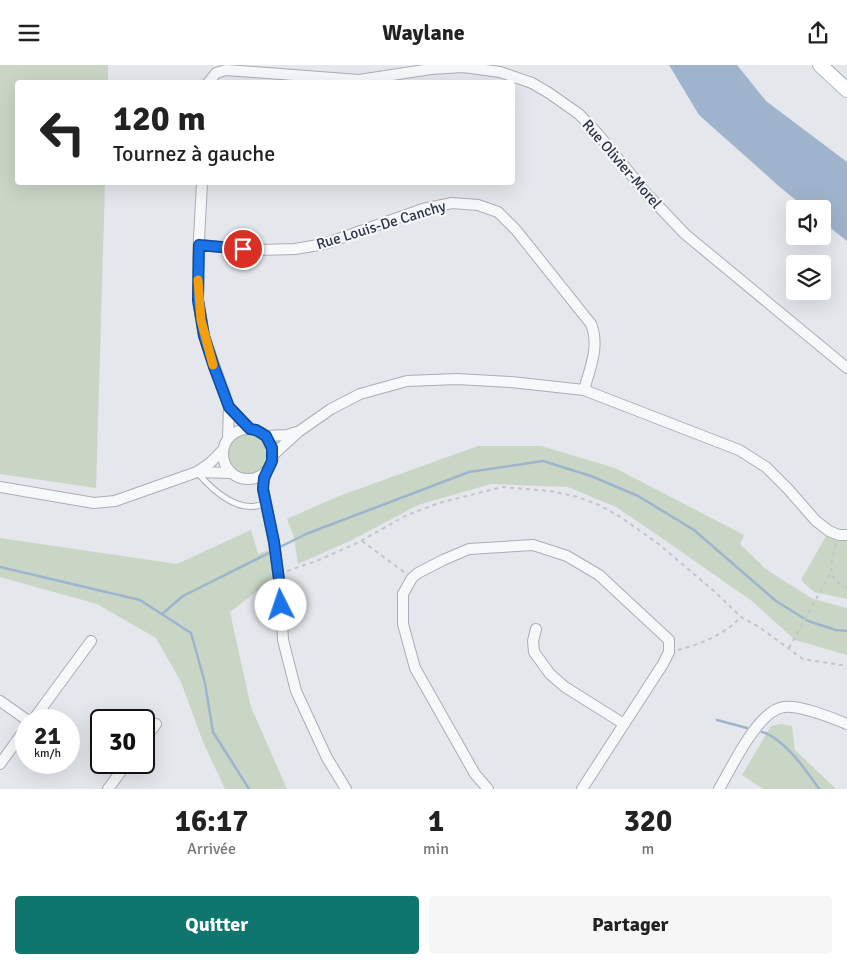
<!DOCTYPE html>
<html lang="fr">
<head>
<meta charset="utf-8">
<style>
  body { margin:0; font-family:Signika,sans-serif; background:#f6f6f6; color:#222; height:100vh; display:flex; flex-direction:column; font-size:19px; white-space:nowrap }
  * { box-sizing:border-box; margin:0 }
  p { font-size:16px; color:#767676 }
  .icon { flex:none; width:28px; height:28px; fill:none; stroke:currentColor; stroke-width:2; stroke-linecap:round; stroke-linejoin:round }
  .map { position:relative; height:724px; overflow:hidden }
  .side { display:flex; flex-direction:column; background:#fff; flex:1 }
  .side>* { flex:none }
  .top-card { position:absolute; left:15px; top:15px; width:500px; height:105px; border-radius:5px; box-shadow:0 5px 20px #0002; background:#fff; color:#222; overflow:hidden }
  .fabs { position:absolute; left:786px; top:135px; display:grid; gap:10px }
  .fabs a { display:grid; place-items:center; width:45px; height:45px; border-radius:5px; background:#fff; box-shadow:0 5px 20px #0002; font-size:25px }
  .speed { position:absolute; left:15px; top:644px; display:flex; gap:10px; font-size:25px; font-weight:700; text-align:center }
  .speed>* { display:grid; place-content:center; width:65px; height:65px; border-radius:50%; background:#fff; box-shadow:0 5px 20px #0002; line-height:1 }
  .speed small { font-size:12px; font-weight:400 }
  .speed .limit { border:2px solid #111; border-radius:8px; background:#fff; color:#111 }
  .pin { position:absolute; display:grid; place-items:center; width:42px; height:42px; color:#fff; margin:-21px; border:2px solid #fff; border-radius:50%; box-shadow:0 1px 5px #0007 }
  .me { position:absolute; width:55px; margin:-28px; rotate:356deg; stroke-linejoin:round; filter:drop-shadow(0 0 4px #0008) }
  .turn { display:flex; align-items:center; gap:18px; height:105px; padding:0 15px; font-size:22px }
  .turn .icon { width:65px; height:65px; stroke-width:2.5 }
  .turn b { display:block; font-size:35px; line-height:42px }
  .eta { display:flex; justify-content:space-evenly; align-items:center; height:85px; text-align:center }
  .eta b { font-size:30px; font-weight:700; line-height:35px }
  .primary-button { display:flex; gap:10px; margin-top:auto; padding:10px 15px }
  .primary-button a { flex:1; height:58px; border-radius:5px; background:#0f766e; color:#fff; font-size:20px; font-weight:700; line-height:58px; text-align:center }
  .primary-button a+a { background:#f6f6f6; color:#222 }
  header { display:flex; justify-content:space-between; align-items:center; height:65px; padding:0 15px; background:#fff; font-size:22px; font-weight:700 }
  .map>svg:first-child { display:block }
  .green { fill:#c9d6c5 }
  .water { fill:#9fb4cc }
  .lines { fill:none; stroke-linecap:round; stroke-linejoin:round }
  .stream { stroke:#9fb4cc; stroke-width:2.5 }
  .lane-casing { stroke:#a9aeb7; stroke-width:7 }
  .street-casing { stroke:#a9aeb7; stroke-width:12 }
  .secondary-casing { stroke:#a9aeb7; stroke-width:16 }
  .path { stroke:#c2c5cb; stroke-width:2; stroke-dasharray:4 4; stroke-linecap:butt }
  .lane { stroke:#f7f8fa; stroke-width:5 }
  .street { stroke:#f7f8fa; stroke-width:10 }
  .secondary { stroke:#fff; stroke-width:14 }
  .route-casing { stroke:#114b97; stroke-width:12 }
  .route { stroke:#1a73e8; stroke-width:9 }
  .slow { stroke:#f59e0b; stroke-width:9 }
  .labels { text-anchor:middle; stroke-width:4.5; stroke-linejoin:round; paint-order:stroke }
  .street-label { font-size:15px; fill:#2b3445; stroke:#f4f6f9 }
</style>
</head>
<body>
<header><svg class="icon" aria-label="menu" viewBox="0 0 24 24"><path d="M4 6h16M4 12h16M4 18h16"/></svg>Waylane<svg class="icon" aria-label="share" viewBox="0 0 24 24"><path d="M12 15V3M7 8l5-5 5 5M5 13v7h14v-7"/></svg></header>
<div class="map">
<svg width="847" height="724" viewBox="0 0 847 724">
  <rect width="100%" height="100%" fill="#e4e7ec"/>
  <g class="green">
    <polygon points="0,0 108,0 108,17 18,18 18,118 105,118 96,423 0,409"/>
    <circle cx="249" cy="388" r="21"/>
    <polygon points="478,381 541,381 615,403 744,470 740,479 767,505 813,534 847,543 847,590 795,575 752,536 656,469 616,442 568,422 491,419 418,440 352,475 298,499 294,472 287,454 339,431"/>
    <polygon points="251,465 258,489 269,485 274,513 230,547 251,642 287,724 225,724 203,677 181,617 156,573 97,539 0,512 0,473 177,499"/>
    <polygon points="829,466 847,470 847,534 814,527 801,515"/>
    <polygon points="781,659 792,661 795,685 836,724 763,724 742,710 771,661"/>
  </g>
  <polygon class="water" points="669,0 737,0 766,36 847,97 847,176 823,157 822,144 807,144 781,123 699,50"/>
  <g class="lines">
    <g class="stream">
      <polyline points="278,483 306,469 469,407 543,396 591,411 638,431 694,465 776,536 808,556 836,565 847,566"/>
      <polyline points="0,502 140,535 191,568 205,618 213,667 249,724"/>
      <polyline points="162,549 183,531 273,486"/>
      <polyline points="717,655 747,663"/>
      <path d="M762,667C783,673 807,706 819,724"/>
    </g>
    <defs>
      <path id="lane" d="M197,407C212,425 240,451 265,438"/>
      <g id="street">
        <polyline points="208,18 216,8 226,5 359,15 431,4 463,2 500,7 532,18 549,28 579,49 598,69 646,128 685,169 847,303"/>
        <polyline points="202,118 198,193 198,235 204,271 229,342 228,373"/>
        <path d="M199,180L259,185L295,184L324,179L423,144L452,138L478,140L498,147L516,165L591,259C600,281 590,303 584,325"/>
        <polyline points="229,342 250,364"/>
        <circle cx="248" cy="389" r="25"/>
        <polyline points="266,371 287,370 297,367"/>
        <polyline points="273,390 298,367 331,344 360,329 407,316 457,314 511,317 584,325 739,385 766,402 788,424 816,456 829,466 839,470 847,470"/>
        <polyline points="267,405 263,419 263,424 274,477 280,522 283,575 296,626 327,693 346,724"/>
        <polyline points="198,407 231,408"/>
        <polyline points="0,422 94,438 115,436 197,407 210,398 223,385"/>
        <polyline points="536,564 533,576 534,587 550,609 565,622 624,659"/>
        <polyline points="0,636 27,655"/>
        <polyline points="33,655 91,576"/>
        <polyline points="144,675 156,659"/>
        <polyline points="0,699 26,663"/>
        <polyline points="108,724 127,698"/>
        <polyline points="488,724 475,709 415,603 403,559 403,529 412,513 418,508 443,495 469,484 533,480 567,491 599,510 669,575 669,587 663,599 582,724"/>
        <path d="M719,724C732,702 758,645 784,642C801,640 832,653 847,659"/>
      </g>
      <polyline id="secondary" points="820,0 847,25"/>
    </defs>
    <use href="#lane" class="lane-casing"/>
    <use href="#street" class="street-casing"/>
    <use href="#secondary" class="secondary-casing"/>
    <g class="path">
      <polyline points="362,476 404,507"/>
      <path d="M836,479C831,498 825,514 847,523"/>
      <polyline points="287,506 319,495 357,478 407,450 439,438 502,422 550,426 578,432 599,440 619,451 660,480 715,527 741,552 759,562 803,594 847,601"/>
      <polyline points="789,583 831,507"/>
      <path d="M678,585C701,579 724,570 741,552"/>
    </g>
    <use href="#lane" class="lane"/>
    <use href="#street" class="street"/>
    <use href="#secondary" class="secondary"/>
  </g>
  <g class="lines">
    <defs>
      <polyline id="route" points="243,184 199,180 198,235 204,271 214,302 229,342 250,364 256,365 266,371 272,383 272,396 264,413 263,424 274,477 280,522 281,540"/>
    </defs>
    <use href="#route" class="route-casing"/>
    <use href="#route" class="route"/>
    <polyline class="slow" points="198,215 201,255 213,300"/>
  </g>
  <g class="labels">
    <g class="street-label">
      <text transform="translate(622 99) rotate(49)" y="5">Rue Olivier-Morel</text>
      <text transform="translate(381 160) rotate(-17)" y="5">Rue Louis-De Canchy</text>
    </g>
  </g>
</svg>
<div class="fabs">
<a><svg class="icon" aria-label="sound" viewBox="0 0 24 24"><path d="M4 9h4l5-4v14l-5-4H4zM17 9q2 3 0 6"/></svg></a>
<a><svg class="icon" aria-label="layers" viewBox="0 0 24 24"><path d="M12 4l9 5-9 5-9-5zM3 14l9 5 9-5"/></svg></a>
</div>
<div class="speed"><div>21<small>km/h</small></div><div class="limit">30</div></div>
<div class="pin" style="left:243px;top:184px;background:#d93025"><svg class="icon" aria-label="arrive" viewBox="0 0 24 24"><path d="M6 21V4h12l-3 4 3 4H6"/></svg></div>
<svg class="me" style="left:281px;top:540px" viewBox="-20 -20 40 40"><circle r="19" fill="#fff"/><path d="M0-13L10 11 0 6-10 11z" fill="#1a73e8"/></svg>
<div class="top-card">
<div class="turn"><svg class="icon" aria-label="left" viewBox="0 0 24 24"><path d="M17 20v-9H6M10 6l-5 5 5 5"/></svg><div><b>120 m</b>Tournez à gauche</div></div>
</div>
</div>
<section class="side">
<div class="eta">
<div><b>16:17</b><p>Arrivée</p></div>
<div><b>1</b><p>min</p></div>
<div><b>320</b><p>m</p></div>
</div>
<div class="primary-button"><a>Quitter</a><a>Partager</a></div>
</section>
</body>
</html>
